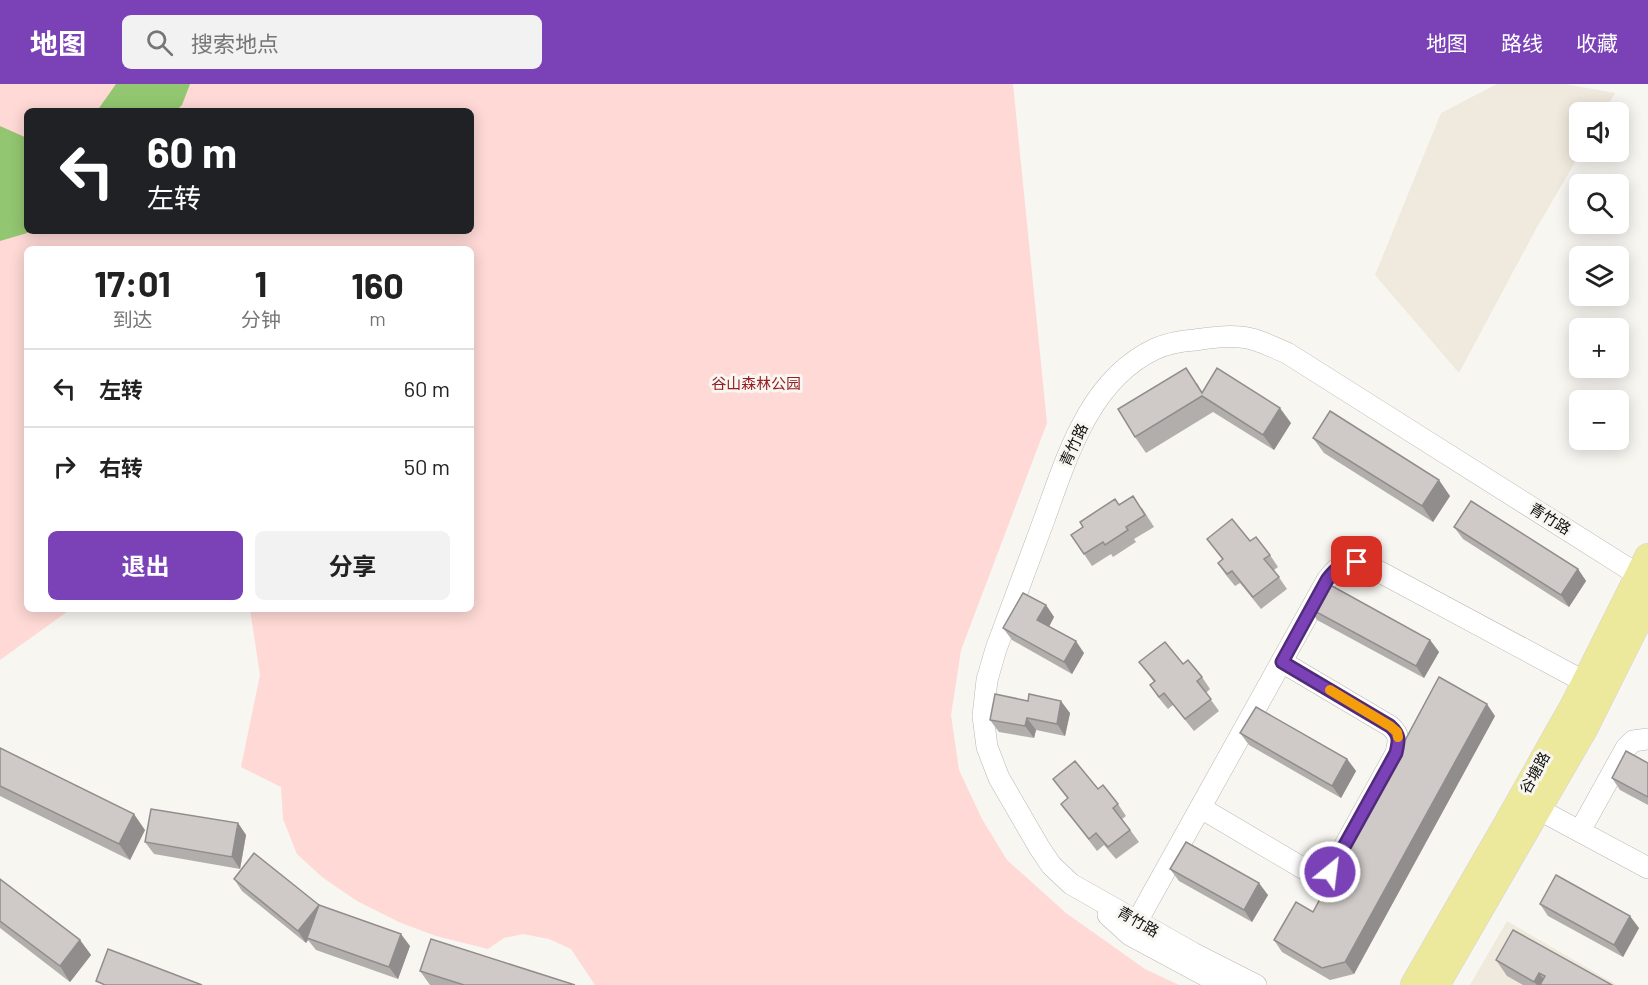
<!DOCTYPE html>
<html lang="zh">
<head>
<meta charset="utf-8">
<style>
  body { margin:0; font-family:Barlow,"Noto Sans SC",sans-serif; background:#f2f2f2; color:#222; height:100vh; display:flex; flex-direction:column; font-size:22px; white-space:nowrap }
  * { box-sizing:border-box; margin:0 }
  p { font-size:20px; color:#767676 }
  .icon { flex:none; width:33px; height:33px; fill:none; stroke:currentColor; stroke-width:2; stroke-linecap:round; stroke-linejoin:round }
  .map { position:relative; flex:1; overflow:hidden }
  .sheet { position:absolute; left:24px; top:162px; width:450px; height:366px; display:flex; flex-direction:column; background:#fff; border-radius:9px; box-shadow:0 3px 15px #0003 }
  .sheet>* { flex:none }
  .banner { position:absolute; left:24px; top:24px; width:450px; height:126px; border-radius:9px; box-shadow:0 3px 15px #0003; background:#202124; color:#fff; overflow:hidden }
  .controls { position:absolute; left:1569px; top:18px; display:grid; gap:12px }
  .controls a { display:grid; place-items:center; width:60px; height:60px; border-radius:9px; background:#fff; box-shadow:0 3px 15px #0003; font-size:30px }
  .pin { position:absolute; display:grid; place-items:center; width:51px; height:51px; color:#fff; margin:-26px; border-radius:12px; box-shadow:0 3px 9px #0006 }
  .me { position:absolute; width:66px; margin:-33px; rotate:29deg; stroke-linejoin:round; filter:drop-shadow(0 0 4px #0008) }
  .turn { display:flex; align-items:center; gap:21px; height:126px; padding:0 24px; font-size:27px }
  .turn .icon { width:78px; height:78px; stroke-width:2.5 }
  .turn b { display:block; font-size:42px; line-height:51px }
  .eta { display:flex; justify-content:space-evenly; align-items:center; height:102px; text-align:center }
  .eta b { font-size:36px; font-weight:700; line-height:42px }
  .primary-button { display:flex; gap:12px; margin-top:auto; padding:12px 24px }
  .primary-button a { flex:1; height:69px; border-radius:9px; background:#7b42b8; color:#fff; font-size:24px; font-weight:700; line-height:69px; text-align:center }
  .primary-button a+a { background:#f2f2f2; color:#222 }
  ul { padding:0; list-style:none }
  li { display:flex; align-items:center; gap:18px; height:78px; padding:0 24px; border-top:2px solid #e0e0e0 }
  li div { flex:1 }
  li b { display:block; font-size:22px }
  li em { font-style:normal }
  header { display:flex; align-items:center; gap:36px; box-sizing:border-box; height:84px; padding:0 30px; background:#7b42b8; color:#fff }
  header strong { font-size:28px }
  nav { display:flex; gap:33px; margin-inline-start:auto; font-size:21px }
  .search { width:420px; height:54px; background:#f2f2f2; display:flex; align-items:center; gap:15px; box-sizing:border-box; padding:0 21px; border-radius:9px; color:#767676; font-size:22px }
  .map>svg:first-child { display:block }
  .built { fill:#f0e9de }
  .green { fill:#fed9d5; fill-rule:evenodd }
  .water { fill:#93c670 }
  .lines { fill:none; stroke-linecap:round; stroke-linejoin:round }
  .minor-casing { stroke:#bab7b3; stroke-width:22 }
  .major-casing { stroke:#d4d4d4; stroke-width:28 }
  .minor { stroke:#fff; stroke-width:21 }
  .major { stroke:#ece89c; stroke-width:27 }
  .wall { fill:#b2aeac }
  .shaded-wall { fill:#918d8c }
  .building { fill:#cfcac8; stroke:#918d8c; stroke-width:1.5 }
  .route-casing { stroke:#502b78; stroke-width:15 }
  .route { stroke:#7b42b8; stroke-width:10 }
  .slow { stroke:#f59e0b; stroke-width:10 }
  .labels { text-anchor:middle; stroke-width:6; stroke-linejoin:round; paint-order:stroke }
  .park-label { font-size:15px; fill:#971e23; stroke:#f8f6f1 }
  .street-label { font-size:15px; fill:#11100f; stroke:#f8f6f1 }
</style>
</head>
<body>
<header>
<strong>地图</strong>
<div class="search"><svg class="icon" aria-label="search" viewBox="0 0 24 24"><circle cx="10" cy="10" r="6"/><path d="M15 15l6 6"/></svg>搜索地点</div>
<nav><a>地图</a><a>路线</a><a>收藏</a></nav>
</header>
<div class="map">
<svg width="1648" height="901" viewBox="0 0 1648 901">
  <rect width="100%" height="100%" fill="#f8f6f1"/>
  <g class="built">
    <polygon points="1497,0 1565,0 1615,9 1604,28 1580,28 1580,68 1581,68 1536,145 1459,289 1375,191 1441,29"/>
    <polygon points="1507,837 1617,901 1470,901"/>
  </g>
  <path class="green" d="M0,0H1013L1047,339L961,566L951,631L959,686L982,735L1007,776L1066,829L1145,885L1179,901H595L571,865L549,855L523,850L504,854L488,865L436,852L401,839L357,817L322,793L297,770L283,735L281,703L241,683L260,591L250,525H471V165H27V525H71L0,576ZM27,27H471V147H27Z"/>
  <g class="water">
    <polygon points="116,0 190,0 182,21 176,27 97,27"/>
    <polygon points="0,42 27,54 27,147 34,147 0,157"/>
  </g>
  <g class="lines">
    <defs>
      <g id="minor">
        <path d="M1201,724L1311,789L1323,791L1330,788L1396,669C1399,656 1400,651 1390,642L1282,578"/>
        <polyline points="1538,725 1648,784"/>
        <polyline points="1580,747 1626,664 1633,657 1648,655"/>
        <polyline points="1108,831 1130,851 1223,901"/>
        <path d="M1130,850L1327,496C1339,480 1347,475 1367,481L1585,598"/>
        <path d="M1256,901L1193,869L1071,800L1051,781L1039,763L999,694L987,663L983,632L987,596L996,565C1012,522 1028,479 1044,436C1067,373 1089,296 1155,265C1168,259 1181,257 1195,256C1210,254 1225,251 1240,253C1257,254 1272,263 1287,269L1648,497"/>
      </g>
      <g id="major">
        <polyline points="1414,901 1507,740 1573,623 1648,473"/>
        <polyline points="1436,901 1584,645 1648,517"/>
      </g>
    </defs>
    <use href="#minor" class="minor-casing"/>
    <use href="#major" class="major-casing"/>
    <use href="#minor" class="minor"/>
    <use href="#major" class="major"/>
  </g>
  <g class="wall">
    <polygon points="1197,299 1202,308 1291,339 1274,366 1213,328 1146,369 1135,353"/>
    <polygon points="1313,354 1450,412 1433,438 1324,369"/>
    <polygon points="1119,421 1142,424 1154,443 1134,455 1136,458 1113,473 1111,470 1092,482 1084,470"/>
    <polygon points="1454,443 1578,485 1586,497 1569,523 1463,455"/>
    <polygon points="1207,455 1250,457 1270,471 1278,483 1274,486 1287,505 1261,525 1240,499 1235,502 1226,491 1218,479 1222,475"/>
    <polygon points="1046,521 1054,533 1049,543 1084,569 1072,590 1012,556 1003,544"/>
    <polygon points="1309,524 1430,556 1439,568 1424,594 1317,536"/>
    <polygon points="1139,578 1183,580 1202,593 1210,605 1206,609 1219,627 1194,647 1173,621 1168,625 1158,613 1150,601 1154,598"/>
    <polygon points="1070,629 1065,652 1036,646 1034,654 999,648 990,636"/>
    <polygon points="1495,632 1354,890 1330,896 1282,868 1274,856 1313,828"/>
    <polygon points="1240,649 1347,675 1356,687 1341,714 1249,661"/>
    <polygon points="0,664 145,746 130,776 0,712"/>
    <polygon points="1648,679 1648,721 1620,706 1612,694"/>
    <polygon points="1053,695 1098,705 1118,720 1126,732 1122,735 1139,758 1116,775 1104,761 1097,767 1061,720 1068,715"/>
    <polygon points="238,739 246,751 240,785 154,770 145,758"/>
    <polygon points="1170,785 1268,811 1252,838 1179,797"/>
    <polygon points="0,795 80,856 91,871 70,898 0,844"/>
    <polygon points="234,795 319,821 410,862 398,895 316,866 308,856 306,859 242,807"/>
    <polygon points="1540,820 1639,844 1623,873 1548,832"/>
    <polygon points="1496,876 1612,901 1523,901 1507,892"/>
    <polygon points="420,887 575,901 430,901"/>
  </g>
  <g class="shaded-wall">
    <polygon points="1280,324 1291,339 1274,366 1263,351"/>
    <polygon points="1439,396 1450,412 1433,438 1422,422"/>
    <polygon points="1578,485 1586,497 1569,523 1561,511"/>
    <polygon points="1046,521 1054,533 1046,548 1037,536"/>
    <polygon points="1430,556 1439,568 1424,594 1416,582"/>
    <polygon points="1076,557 1084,569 1072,590 1064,578"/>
    <polygon points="1061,617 1070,629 1065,652 1057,640"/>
    <polygon points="1487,620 1495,632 1354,890 1345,878"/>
    <polygon points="1027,634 1036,646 1034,654 1025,642"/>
    <polygon points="1347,675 1356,687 1341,714 1332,702"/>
    <polygon points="134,730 145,746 130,776 119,760"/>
    <polygon points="238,739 246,751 240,785 232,773"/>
    <polygon points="1259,799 1268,811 1252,838 1244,826"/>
    <polygon points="319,821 307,854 308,856 306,859 298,847"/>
    <polygon points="1630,832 1639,844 1623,873 1614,861"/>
    <polygon points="401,850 410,862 398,895 389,883"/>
    <polygon points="80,856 91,871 70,898 60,882"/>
    <polygon points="1539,889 1548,901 1537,901 1534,898"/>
  </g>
  <g class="building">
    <polygon points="1186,284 1202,309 1217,284 1280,324 1263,351 1202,312 1135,353 1118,325"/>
    <polygon points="1330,327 1439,396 1422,422 1313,354"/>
    <polygon points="1133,412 1145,431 1126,443 1128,446 1105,461 1103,458 1084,470 1071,451 1083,443 1080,438 1115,415 1119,421"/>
    <polygon points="1471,417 1578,485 1561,511 1454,443"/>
    <polygon points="1232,435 1250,457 1256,453 1270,471 1264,475 1279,493 1253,513 1232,487 1227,490 1218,479 1223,475 1207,455"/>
    <polygon points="1323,497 1430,556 1416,582 1309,524"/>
    <polygon points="1023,509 1046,521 1037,536 1076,557 1064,578 1003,544"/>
    <polygon points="1165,558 1183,580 1188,576 1202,593 1197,597 1211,615 1185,635 1164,609 1159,613 1150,601 1155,597 1139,578"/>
    <polygon points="1439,593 1487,620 1345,878 1322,884 1274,856 1296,818 1313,828"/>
    <polygon points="995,610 1028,617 1029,610 1061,617 1057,640 1027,634 1025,642 990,636"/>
    <polygon points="1256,623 1347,675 1332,702 1240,649"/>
    <polygon points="0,664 134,730 119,760 0,702"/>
    <polygon points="1626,667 1648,679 1648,713 1612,694"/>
    <polygon points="1075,677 1098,705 1103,701 1118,720 1113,724 1130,746 1108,763 1096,749 1089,755 1061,720 1068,714 1053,695"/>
    <polygon points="151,725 238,739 232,773 145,758"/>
    <polygon points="1186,758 1259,799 1244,826 1170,785"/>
    <polygon points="254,769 319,821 298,847 234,795"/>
    <polygon points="1556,791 1630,832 1614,861 1540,820"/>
    <polygon points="0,795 80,856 60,882 0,837"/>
    <polygon points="319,821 401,850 389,883 307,854"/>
    <polygon points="1513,846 1612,901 1540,901 1545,892 1539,889 1534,898 1496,876"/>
    <polygon points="431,855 575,901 464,901 420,887"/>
    <polygon points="108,865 202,901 105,901 96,897"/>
  </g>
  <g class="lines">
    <defs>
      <path id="route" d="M1330,788L1396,669C1399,656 1400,651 1390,642L1282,578L1327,496C1336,484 1342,479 1357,478"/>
    </defs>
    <use href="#route" class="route-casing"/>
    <use href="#route" class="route"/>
    <polyline class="slow" points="1330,606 1390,642 1397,648 1398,653"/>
  </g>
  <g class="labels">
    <g class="park-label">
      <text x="756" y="305">谷山森林公园</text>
    </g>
    <g class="street-label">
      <text transform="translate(1074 361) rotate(-65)" y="5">青竹路</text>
      <text transform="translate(1550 435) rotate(32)" y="5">青竹路</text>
      <text transform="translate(1535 689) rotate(-61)" y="5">谷塘路</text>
      <text transform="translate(1138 838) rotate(30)" y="5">青竹路</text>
    </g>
  </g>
</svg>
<div class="controls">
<a><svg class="icon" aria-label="sound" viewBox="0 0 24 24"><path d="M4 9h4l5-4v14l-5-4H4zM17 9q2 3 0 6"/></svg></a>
<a><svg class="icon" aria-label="search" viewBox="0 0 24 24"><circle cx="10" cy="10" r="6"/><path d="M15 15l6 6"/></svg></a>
<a><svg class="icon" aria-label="layers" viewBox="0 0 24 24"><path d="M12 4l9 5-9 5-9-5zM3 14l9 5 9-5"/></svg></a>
<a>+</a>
<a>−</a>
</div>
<div class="pin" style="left:1357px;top:478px;background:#d93025"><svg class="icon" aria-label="arrive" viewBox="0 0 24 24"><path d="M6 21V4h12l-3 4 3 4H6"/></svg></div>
<svg class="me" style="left:1330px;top:788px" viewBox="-20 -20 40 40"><circle r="17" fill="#7b42b8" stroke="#fff" stroke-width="3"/><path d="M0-11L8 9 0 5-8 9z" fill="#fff"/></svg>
<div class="banner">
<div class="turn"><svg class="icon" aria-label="left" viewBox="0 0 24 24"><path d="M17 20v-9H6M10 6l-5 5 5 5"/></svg><div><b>60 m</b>左转</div></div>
</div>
<section class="sheet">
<div class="eta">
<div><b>17:01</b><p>到达</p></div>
<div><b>1</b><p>分钟</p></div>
<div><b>160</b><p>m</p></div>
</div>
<ul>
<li><svg class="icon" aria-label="left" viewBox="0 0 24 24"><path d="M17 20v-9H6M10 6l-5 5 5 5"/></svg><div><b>左转</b></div><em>60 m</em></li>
<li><svg class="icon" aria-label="right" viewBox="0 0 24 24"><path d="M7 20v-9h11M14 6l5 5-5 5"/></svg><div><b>右转</b></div><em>50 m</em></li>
</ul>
<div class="primary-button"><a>退出</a><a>分享</a></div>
</section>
</div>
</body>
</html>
